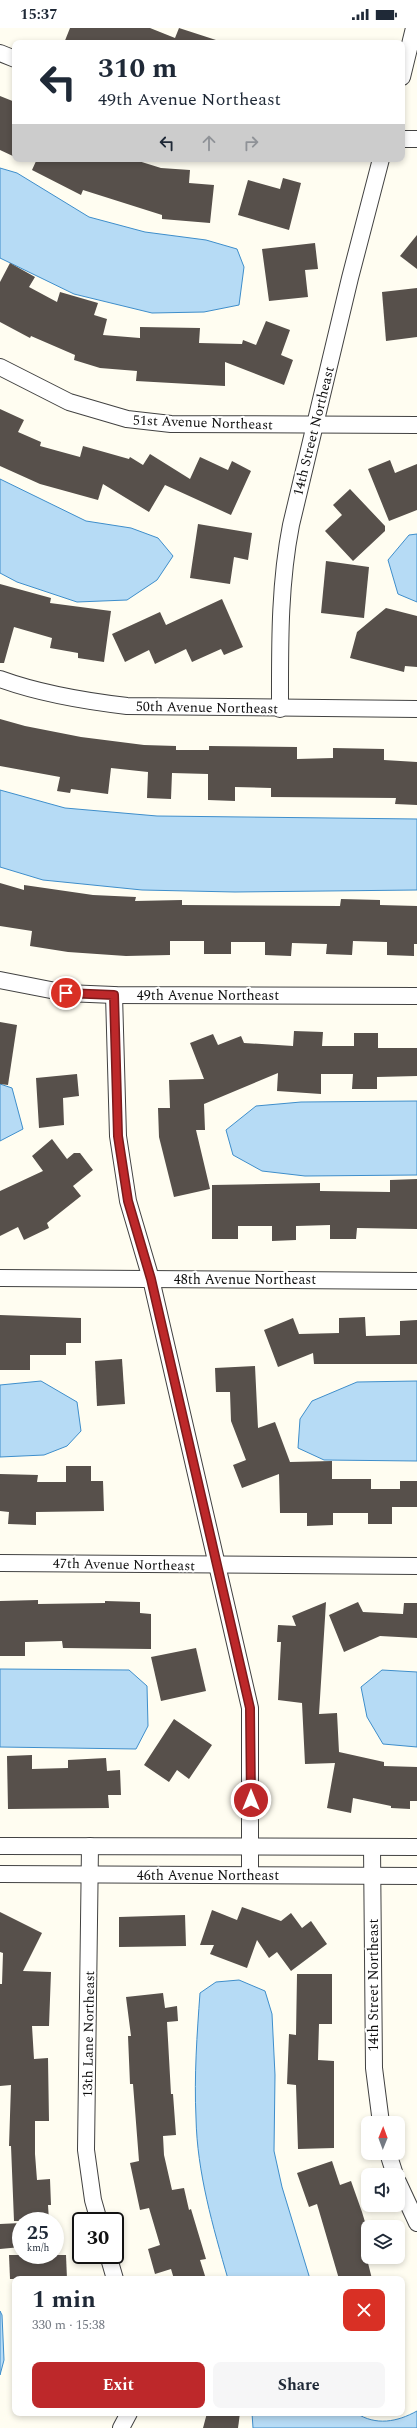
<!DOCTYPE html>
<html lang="en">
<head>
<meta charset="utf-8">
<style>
  body { margin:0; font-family:Spectral,serif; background:#f6f6f7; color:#1f2937; height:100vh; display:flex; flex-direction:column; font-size:15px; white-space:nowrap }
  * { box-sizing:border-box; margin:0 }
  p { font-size:13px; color:#747a83 }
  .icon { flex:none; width:22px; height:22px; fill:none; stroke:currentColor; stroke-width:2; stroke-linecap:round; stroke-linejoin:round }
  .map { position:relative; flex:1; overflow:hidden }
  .side { position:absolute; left:12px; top:2248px; width:393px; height:140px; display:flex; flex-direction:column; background:#fff; border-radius:8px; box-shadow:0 2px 6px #0003 }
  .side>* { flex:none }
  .hud { position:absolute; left:12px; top:12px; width:393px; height:122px; border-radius:8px; box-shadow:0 2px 6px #0003; background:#fff; color:#1f2937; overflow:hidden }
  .needle { width:26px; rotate:1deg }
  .tools { position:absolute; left:361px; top:2088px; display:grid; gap:8px }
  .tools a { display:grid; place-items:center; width:44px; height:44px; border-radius:8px; background:#fff; box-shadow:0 2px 6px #0003; font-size:20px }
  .speed { position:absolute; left:12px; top:2184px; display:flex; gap:8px; font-size:20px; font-weight:700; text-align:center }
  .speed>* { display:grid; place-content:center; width:52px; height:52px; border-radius:50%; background:#fff; box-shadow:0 2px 6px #0003; line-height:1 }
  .speed small { font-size:10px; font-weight:400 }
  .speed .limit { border:2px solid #111; border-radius:6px; background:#fff; color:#111 }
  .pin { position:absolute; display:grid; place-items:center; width:34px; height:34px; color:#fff; margin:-17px; border:2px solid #fff; border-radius:50%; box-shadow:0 1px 4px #0007 }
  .me { position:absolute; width:44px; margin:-22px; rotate:0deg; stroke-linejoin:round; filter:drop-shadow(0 0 3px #0008) }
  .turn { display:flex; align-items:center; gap:14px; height:84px; padding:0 20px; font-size:18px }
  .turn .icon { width:52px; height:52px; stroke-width:2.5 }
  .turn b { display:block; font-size:28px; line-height:34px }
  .lanes { display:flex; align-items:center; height:38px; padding:0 20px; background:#0003; justify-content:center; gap:20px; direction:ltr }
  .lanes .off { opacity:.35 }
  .round { display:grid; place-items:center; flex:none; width:42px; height:42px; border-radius:8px; background:#f6f6f7 }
  .headline { display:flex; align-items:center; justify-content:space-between; height:68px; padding:0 20px }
  h1 { font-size:24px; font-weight:700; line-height:30px }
  .action { display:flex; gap:8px; margin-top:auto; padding:8px 20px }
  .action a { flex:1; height:46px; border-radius:8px; background:#bd282a; color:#fff; font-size:16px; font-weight:700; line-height:46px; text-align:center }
  .action a+a { background:#f6f6f7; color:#1f2937 }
  .status { display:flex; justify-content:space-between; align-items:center; height:28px; padding:0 20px; background:#fff; direction:ltr }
  .status svg { height:11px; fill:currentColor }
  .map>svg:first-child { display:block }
  .water { fill:#b6dbf5; stroke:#3e8ecb }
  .building { fill:#57504b }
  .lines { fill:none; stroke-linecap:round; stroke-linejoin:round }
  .street-casing { stroke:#424242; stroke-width:18 }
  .street { stroke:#fff; stroke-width:16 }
  .route-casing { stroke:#7b1a1b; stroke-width:10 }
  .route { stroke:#bd282a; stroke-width:7 }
  .labels { text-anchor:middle; stroke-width:4; stroke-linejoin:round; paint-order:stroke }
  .street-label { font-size:14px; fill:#0f0f0f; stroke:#fff }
</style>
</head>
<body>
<div class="status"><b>15:37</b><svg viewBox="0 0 49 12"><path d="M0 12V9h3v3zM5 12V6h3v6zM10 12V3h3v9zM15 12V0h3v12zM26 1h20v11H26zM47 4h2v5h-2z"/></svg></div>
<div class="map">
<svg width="417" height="2400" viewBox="0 0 417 2400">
  <rect width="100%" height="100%" fill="#fffdf1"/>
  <g class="water">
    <polygon points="0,140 17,145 89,189 145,204 206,212 237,221 244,239 239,277 204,284 152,285 74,266 0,230"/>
    <polygon points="0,451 86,493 131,500 158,510 173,528 157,552 127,572 77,574 17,554 0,545"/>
    <polygon points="417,506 417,574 398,566 388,532 409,507"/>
    <polygon points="0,762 65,780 157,788 417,791 417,862 235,864 142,862 43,852 0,839"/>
    <polygon points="0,1056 12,1060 23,1101 0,1113"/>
    <polygon points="417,1073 417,1147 305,1148 262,1143 233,1127 226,1102 256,1078 301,1074"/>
    <polygon points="41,1353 77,1374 81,1403 67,1418 44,1427 0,1429 0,1357"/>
    <polygon points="417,1353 417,1433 324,1432 298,1420 300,1391 312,1373 357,1354"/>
    <polygon points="0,1641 129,1642 147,1658 148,1698 136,1721 0,1719"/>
    <polygon points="382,1642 417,1644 417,1719 383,1716 367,1689 361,1659"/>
    <path d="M239,1952L265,1963L272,1986L275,2047L274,2123L282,2159L310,2251H228C213,2199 197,2144 196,2090C194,2048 197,2006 200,1965L216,1954Z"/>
    <polygon points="0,2283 2,2287 4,2332 0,2347"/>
    <path d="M417,2383V2400H253L252,2385H356C376,2398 397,2394 417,2383Z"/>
  </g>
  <g class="building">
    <polygon points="70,0 150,0 175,10 179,0 216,12 216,15 64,15"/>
    <polygon points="0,68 15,74 15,129 0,122"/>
    <polygon points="37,131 132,131 161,140 190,142 189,155 214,157 210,195 162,191 162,187 83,162 81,167 32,142"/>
    <polygon points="283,150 301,155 289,202 238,187 248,152 280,161"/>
    <polygon points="417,207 417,241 400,228"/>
    <polygon points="315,215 318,241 305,242 308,269 269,273 262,221"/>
    <polygon points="10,235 35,249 29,259 57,274 60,264 98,275 94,287 107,291 103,307 140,310 140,299 200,300 199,315 242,316 243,312 256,317 266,293 290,302 281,327 293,332 284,357 225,334 225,358 136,353 137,343 100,340 74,332 75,327 31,308 30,310 0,294 0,254"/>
    <polygon points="417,260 417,309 386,313 382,264"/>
    <polygon points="0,381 24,392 18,404 41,414 40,418 80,429 83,418 129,431 130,429 143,437 150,426 190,451 200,429 228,442 232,433 251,443 231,487 165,457 149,484 103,456 98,472 40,456 0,438"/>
    <polygon points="390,432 395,445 417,436 417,482 389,493 368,441"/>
    <polygon points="350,461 385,498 385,503 353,533 325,503 342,487 333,477"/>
    <polygon points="198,496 252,505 248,532 234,529 230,556 190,550"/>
    <polygon points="326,533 369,539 364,590 321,585"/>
    <polygon points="0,556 51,570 50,575 111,583 104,634 78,630 78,625 50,620 52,610 14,599 4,635 0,635"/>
    <polygon points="222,571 243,619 224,627 221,621 192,634 186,621 155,636 149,622 125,634 112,606 160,584 166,597"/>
    <polygon points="386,580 417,588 417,639 405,638 404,644 350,630 357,604"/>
    <polygon points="0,691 25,698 81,709 144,717 176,718 176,722 209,722 209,718 297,719 297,731 333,730 333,720 384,721 384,732 417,734 417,777 395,776 396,770 271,769 271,760 235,759 235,773 208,772 208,746 172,745 171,771 147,770 148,744 111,740 108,766 71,761 70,765 57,763 60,749 0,738"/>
    <polygon points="0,855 24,862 24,857 93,867 136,869 135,873 182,872 182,877 340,878 341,871 380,872 380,877 417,878 417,916 414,916 414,928 387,927 387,914 353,913 352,927 326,926 327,916 292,915 291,928 265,927 265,914 231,914 231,926 204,926 204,913 170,913 170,927 126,928 68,924 30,918 32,903 0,898"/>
    <polygon points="0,994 17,997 8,1057 0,1056"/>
    <polygon points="294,1003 323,1004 322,1018 354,1018 354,1005 378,1005 378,1020 417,1020 417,1048 377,1049 377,1061 352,1061 353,1046 321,1046 321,1066 277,1063 278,1045 204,1076 205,1102 196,1102 210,1161 174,1169 159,1109 158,1080 170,1080 169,1052 204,1051 190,1015 213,1006 218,1017 241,1008 244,1015 293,1018"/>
    <polygon points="77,1046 79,1068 63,1070 64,1097 39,1100 36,1050"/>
    <polygon points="52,1111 67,1131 74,1125 80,1125 93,1142 73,1158 81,1168 47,1195 49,1200 24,1212 18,1199 0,1208 0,1163 43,1143 32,1128"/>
    <polygon points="417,1151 417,1201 357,1200 356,1211 330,1211 330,1197 296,1198 296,1212 272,1213 272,1198 238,1198 238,1211 212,1211 212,1157 320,1155 320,1163 390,1164 390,1152"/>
    <polygon points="0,1287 81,1290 81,1315 66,1315 66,1327 30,1327 30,1342 0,1342"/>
    <polygon points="365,1289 366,1308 400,1307 400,1293 417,1292 417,1336 314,1336 313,1325 278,1339 264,1302 293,1290 299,1306 339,1305 339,1290"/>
    <polygon points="122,1331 125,1376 97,1378 95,1333"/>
    <polygon points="255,1338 258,1400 275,1394 290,1434 332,1433 332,1451 371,1451 371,1461 400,1461 400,1453 417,1453 417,1479 392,1479 392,1496 368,1496 368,1485 333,1485 333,1497 307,1498 307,1485 280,1485 279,1446 242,1460 233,1437 246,1432 231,1393 230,1364 216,1364 215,1340"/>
    <polygon points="66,1438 91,1438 91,1453 103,1453 104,1483 36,1484 36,1497 8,1496 9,1484 0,1483 0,1446 38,1447 37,1454 66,1454"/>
    <polygon points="38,1572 38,1576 105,1575 105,1573 140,1574 140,1585 151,1586 151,1621 63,1620 62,1613 25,1614 25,1628 0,1628 0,1573"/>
    <polygon points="326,1574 319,1686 337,1685 339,1724 384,1734 384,1738 417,1739 417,1773 410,1773 410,1781 391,1780 391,1778 353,1770 351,1785 327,1780 335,1735 305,1736 302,1675 278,1672 281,1614 277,1614 278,1597 296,1598 292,1588"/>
    <polygon points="358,1574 363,1584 403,1586 404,1575 417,1575 417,1610 380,1608 344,1624 329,1587"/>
    <polygon points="196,1620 206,1663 161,1673 151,1629"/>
    <polygon points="174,1691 212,1717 189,1751 177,1742 169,1754 144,1737"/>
    <polygon points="32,1727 32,1741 68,1740 68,1732 106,1730 107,1743 120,1742 121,1767 108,1767 109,1780 8,1781 7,1728"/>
    <polygon points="242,1879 281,1893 291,1885 302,1900 311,1893 327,1916 291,1943 277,1924 269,1930 257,1912 247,1940 210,1926 214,1917 200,1917 212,1882 237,1892"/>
    <polygon points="0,1884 42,1905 23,1943 51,1944 49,1998 32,1998 34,2031 48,2030 49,2093 35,2093 35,2126 37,2152 50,2151 51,2177 48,2177 49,2193 14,2193 11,2118 9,2118 11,2057 0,2058 0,1956 2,1956 3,1925 0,1924"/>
    <polygon points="185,1887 186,1918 119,1919 119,1889"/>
    <polygon points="297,1946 332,1946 332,1996 319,1996 318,2032 334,2033 334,2120 298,2121 296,2057 287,2056 289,2006 296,2007"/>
    <polygon points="163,1965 165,1980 177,1978 178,1993 167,1994 171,2066 173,2066 176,2107 163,2108 164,2127 172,2162 184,2160 189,2182 191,2181 206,2231 200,2232 206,2251 174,2251 171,2241 155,2246 148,2221 160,2217 149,2180 140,2182 130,2135 139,2133 133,2056 130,2056 128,2008 131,2008 126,1969"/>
    <polygon points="332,2133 340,2157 351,2153 362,2184 368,2204 368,2210 362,2211 372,2251 339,2251 317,2176 309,2179 297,2145"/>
    <polygon points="21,2195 21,2219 0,2221 0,2196"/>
    <polygon points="9,2227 66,2227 67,2251 10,2251"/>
    <polygon points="207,2385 240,2385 238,2400 203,2400"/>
  </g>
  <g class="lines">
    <defs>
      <g id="street">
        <polyline points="0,25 15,31"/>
        <polyline points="402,49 414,0"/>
        <polyline points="402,111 417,111"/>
        <polyline points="0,339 69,374 127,391 171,396 417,397"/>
        <path d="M0,651C41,666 84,673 127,678L417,681"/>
        <path d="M280,681C280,619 279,558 291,497L350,250L381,131"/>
        <polyline points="0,952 66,965 114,967 417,968"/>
        <polyline points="114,967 118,1108 128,1173 151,1251 250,1680 250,1847"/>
        <polyline points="0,1250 417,1253"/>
        <polyline points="0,1535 417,1538"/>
        <polyline points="0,1818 417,1819"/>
        <polyline points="90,1818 86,2122 93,2172 99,2193"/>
        <polyline points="372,1819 374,2040 381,2095"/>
        <polyline points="0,1846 417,1848"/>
        <polyline points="388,2125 395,2147"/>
        <polyline points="398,2154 417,2195"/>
        <polyline points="108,2227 115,2251"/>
        <polyline points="121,2400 129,2385"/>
      </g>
    </defs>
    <use href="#street" class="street-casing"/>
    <use href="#street" class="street"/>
  </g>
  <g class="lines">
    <defs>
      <polyline id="route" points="66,965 114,967 118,1108 128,1173 151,1251 250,1680 251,1772"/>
    </defs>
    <use href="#route" class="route-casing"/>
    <use href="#route" class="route"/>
  </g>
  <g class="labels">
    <g class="street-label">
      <text transform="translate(203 394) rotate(2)" y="5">51st Avenue Northeast</text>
      <text transform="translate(313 403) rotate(-76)" y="5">14th Street Northeast</text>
      <text transform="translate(207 679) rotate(1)" y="5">50th Avenue Northeast</text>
      <text x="208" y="972">49th Avenue Northeast</text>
      <text x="245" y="1256">48th Avenue Northeast</text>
      <text transform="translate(124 1536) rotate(1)" y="5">47th Avenue Northeast</text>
      <text x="208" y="1852">46th Avenue Northeast</text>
      <text transform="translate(373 1957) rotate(-90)" y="5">14th Street Northeast</text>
      <text transform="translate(88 2006) rotate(-89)" y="5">13th Lane Northeast</text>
    </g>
  </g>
</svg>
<div class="tools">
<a><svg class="needle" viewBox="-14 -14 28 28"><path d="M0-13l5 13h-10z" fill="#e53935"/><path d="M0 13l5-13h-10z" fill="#747a83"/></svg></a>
<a><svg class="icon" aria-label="sound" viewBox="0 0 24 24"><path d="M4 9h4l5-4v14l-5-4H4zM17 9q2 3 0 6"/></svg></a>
<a><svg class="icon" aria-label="layers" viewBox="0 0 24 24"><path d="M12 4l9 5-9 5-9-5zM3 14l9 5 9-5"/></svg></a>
</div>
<div class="speed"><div>25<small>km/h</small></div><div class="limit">30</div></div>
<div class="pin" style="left:66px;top:965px;background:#d93025"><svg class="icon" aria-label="arrive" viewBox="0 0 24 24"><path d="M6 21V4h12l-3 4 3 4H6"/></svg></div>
<svg class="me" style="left:251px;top:1772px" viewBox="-20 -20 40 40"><circle r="17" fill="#bd282a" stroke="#fff" stroke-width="3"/><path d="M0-11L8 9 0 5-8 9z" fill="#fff"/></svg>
<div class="hud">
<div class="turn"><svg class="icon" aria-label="left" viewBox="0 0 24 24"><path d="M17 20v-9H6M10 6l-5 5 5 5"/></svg><div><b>310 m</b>49th Avenue Northeast</div></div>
<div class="lanes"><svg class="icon" aria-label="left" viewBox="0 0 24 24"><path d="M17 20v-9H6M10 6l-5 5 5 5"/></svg><svg class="icon off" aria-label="ahead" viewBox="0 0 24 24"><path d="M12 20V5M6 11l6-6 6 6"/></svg><svg class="icon off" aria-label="right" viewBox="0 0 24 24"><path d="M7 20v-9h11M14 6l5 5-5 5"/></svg></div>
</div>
<section class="side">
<div class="headline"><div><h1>1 min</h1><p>330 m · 15:38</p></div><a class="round" style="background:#d93025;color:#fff"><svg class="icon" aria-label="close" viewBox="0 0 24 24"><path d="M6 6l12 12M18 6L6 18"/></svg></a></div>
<div class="action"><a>Exit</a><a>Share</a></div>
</section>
</div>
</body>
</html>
